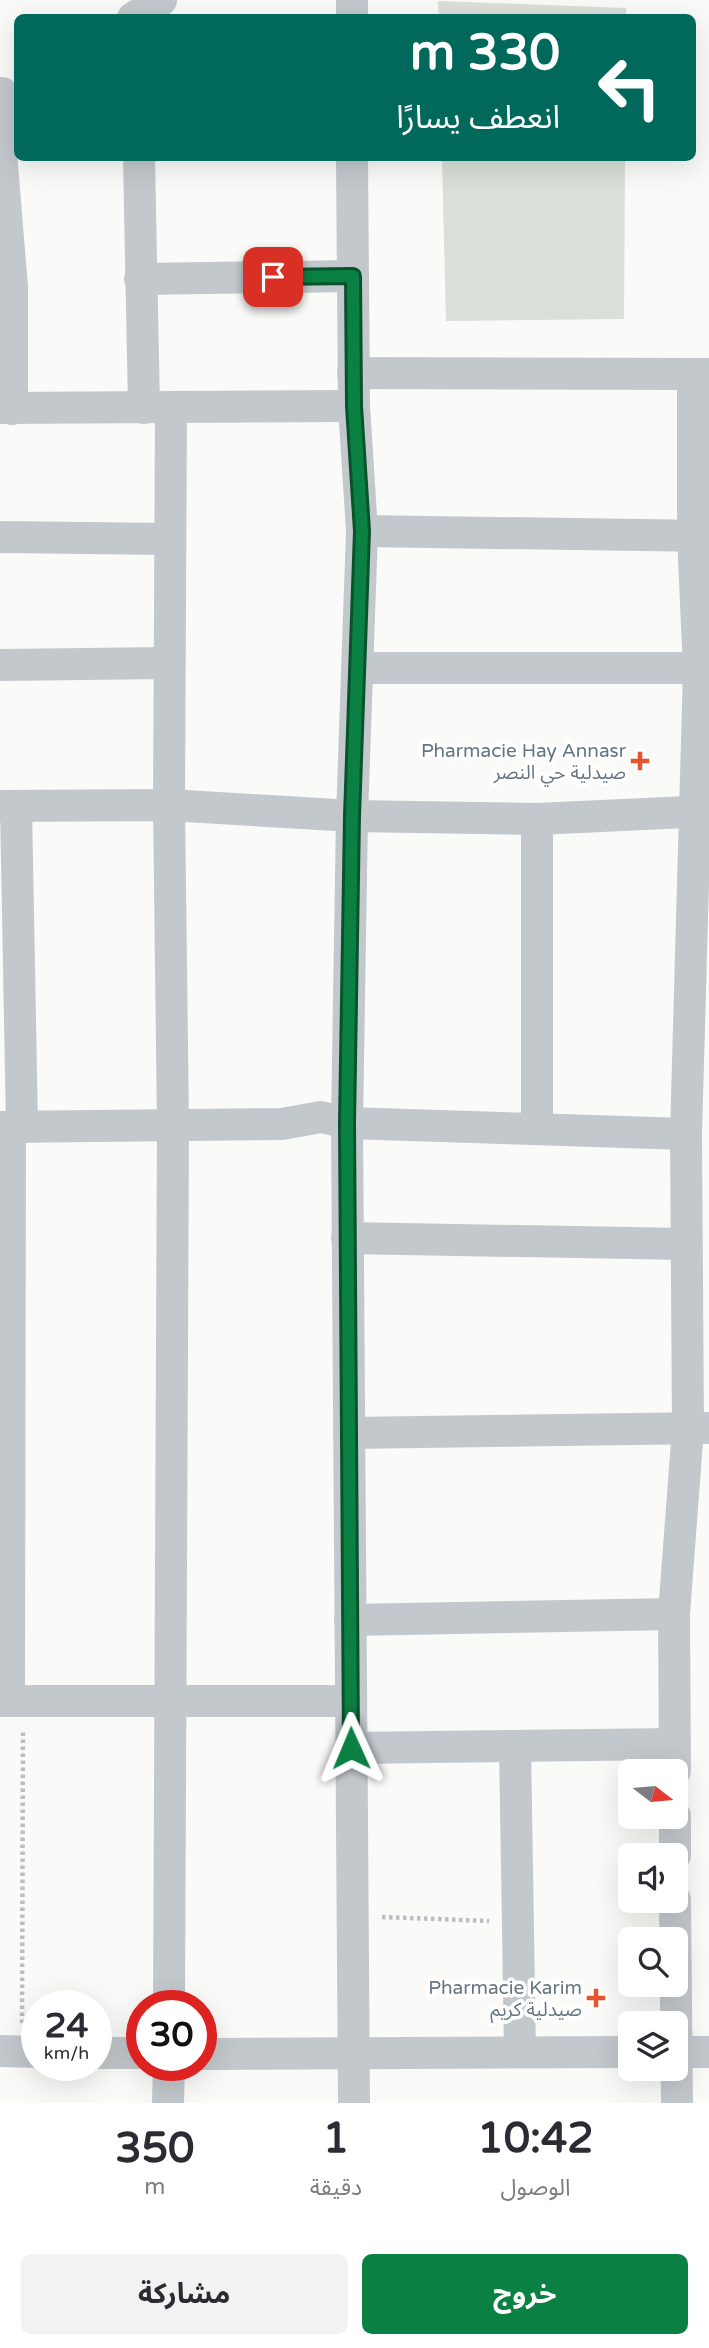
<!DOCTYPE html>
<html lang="ar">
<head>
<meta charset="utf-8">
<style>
  body { margin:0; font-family:"Varela Round","Noto Sans Arabic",sans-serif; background:#f2f2f3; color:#2b2b33; direction:rtl; height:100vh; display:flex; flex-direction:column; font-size:26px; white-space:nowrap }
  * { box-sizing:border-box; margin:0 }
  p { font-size:23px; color:#7c7c81 }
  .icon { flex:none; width:38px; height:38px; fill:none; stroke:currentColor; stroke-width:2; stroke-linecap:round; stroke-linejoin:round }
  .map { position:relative; height:2103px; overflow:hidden; direction:ltr }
  .sheet { display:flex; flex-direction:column; background:#fff; flex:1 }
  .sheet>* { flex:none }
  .banner { position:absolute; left:14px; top:14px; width:682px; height:147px; border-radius:10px; box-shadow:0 7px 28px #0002; direction:rtl; background:#00695c; color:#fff; overflow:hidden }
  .needle { width:46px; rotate:106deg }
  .fabs { position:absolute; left:618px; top:1759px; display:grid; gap:14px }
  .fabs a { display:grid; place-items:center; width:70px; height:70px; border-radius:10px; background:#fff; box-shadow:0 7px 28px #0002; font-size:35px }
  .speed { position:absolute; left:21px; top:1990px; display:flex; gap:14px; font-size:35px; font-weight:700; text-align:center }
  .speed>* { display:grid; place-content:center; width:91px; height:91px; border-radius:50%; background:#fff; box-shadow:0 7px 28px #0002; line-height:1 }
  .speed small { font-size:18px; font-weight:400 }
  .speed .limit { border:10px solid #d22; background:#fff; color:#111 }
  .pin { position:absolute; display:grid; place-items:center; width:60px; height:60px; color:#fff; margin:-30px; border-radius:14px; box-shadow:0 4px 10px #0006 }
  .me { position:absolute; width:77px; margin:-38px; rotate:359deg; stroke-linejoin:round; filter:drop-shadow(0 0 5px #0008) }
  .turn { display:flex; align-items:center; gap:24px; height:147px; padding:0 21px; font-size:32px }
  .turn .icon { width:91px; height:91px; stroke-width:2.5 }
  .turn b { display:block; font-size:49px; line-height:60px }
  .eta { display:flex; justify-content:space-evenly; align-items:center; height:119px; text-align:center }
  .eta b { font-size:42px; font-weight:700; line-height:49px }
  .action { display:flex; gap:14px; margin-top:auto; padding:14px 21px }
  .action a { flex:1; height:80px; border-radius:10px; background:#0b8043; color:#fff; font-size:28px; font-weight:700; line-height:80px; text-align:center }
  .action a+a { background:#f2f2f3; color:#2b2b33 }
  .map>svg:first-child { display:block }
  .green { fill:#dadfd7 }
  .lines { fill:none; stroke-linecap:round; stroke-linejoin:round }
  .path { stroke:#bbbfc2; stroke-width:4.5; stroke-dasharray:3.5 3.5; stroke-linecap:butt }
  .minor { stroke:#c3c8cc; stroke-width:32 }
  .route-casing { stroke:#07532c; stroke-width:18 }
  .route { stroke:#0b8043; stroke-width:12 }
  .poi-dot { fill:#e4572e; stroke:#fff; stroke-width:2.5 }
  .labels { text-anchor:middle; stroke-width:7; stroke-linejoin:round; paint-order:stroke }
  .poi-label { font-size:19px; fill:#657683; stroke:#fff; text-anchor:end }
</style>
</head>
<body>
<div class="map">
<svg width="709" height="2103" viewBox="0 0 709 2103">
  <rect width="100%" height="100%" fill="#fafaf8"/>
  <g class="green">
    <polygon points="438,1 626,8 626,17 439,17"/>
    <polygon points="442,158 625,158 624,319 446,321"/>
  </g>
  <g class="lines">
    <g class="path">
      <polyline points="382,1917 489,1921"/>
      <polyline points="22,2023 23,1730"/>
    </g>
    <g class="minor">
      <polyline points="352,0 352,18"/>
      <polyline points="133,18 161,0"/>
      <polyline points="0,129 2,93"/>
      <polyline points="0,141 12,287 12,409"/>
      <polyline points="139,158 144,408"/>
      <polyline points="352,158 354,406 362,531 352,816 347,1123 354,2103"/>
      <polyline points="140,279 353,276"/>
      <polyline points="353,373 709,374"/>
      <polyline points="0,408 354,406"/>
      <polyline points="362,531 709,536"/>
      <polyline points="0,537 169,539"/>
      <polyline points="0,665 168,663"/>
      <polyline points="358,668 709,668"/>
      <polyline points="0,806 169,805 352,816 537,819 709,811"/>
      <polyline points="16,806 22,1127"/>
      <polyline points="537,819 537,1129"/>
      <polyline points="0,1127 282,1124 321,1117 347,1123 686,1134"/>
      <polyline points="347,1238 685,1244"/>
      <polyline points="349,1433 708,1428"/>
      <polyline points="350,1620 674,1614"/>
      <polyline points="0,1701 351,1701"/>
      <polyline points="9,1701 10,1127"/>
      <polyline points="515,1746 520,2052"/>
      <polyline points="351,1748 674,1744"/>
      <polyline points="675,1771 674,1614 688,1428 686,1134 699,669 693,537 693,374"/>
      <polyline points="675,1816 675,1855"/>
      <polyline points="675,1900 677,2103"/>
      <polyline points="169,2006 173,1126 169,805 171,409"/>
      <polyline points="0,2051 37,2052"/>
      <polyline points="676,2052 709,2052"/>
      <polyline points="96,2053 142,2053"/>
      <polyline points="201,2054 630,2052"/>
      <polyline points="168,2103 169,2065"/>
    </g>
  </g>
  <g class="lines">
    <defs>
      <polyline id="route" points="273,277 353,276 354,406 362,531 352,816 347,1123 351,1748"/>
    </defs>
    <use href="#route" class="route-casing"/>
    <use href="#route" class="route"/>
  </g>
  <g class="poi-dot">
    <path d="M636.5 750.5h7v7h7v7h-7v7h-7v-7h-7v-7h7z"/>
    <path d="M592.5 1987.5h7v7h7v7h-7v7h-7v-7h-7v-7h7z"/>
  </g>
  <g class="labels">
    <g class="poi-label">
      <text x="626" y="757">Pharmacie Hay Annasr<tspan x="626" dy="22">صيدلية حي النصر</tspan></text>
      <text x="582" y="1994">Pharmacie Karim<tspan x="582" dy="22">صيدلية كريم</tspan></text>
    </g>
  </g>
</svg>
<div class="fabs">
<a><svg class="needle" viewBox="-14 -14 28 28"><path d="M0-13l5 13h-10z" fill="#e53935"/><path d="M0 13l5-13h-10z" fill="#7c7c81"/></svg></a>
<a><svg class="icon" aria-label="sound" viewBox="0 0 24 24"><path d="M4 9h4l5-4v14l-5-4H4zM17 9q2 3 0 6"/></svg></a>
<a><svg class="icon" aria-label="search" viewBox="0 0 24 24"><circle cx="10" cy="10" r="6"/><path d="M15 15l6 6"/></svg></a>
<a><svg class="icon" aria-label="layers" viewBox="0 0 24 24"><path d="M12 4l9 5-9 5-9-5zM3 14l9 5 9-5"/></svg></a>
</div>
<div class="speed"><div>24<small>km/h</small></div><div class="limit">30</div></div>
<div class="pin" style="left:273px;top:277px;background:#d93025"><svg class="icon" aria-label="arrive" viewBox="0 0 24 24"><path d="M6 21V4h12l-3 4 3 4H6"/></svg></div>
<svg class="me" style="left:351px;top:1748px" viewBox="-20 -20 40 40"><path d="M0-17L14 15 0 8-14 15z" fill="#0b8043" stroke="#fff" stroke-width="4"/></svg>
<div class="banner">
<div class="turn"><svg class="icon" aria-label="left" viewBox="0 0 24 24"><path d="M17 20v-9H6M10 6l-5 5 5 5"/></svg><div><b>330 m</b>انعطف يسارًا</div></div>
</div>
</div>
<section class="sheet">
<div class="eta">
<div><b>10:42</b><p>الوصول</p></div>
<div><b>1</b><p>دقيقة</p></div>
<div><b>350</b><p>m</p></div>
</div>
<div class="action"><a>خروج</a><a>مشاركة</a></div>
</section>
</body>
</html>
